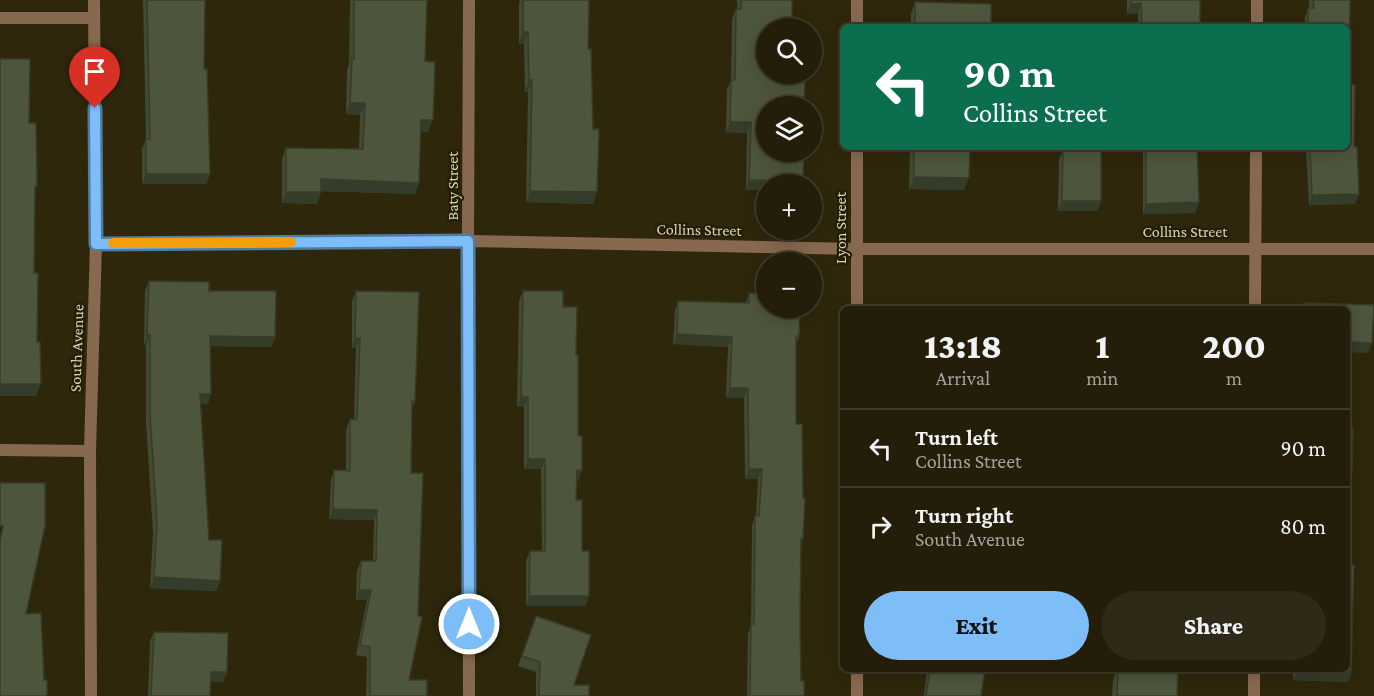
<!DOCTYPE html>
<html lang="en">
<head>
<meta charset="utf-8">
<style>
  body { margin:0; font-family:"Crimson Pro",serif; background:#2f2a17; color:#f1f3f6; height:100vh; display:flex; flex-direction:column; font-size:22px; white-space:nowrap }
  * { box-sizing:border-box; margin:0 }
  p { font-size:20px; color:#a3a29c }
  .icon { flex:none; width:33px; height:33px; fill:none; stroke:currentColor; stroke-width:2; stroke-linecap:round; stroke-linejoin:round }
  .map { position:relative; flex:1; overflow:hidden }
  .panel { position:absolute; left:840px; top:306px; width:510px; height:366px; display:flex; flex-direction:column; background:#231d09; border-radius:9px; box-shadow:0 3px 15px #0003,0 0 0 2px #403b2a }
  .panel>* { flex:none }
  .top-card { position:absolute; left:840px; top:24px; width:510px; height:126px; border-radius:9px; box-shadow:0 3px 15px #0003,0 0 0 2px #403b2a; background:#0b6e4f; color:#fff; overflow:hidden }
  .fabs { position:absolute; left:756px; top:18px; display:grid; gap:12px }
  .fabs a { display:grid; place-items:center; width:66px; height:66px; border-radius:50%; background:#231d09; box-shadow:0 3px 15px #0003,0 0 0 2px #403b2a; font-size:30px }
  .pin { position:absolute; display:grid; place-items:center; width:51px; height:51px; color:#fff; margin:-62px -26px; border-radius:50% 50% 50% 0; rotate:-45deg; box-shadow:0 0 6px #0007 }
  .pin .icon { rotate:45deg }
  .me { position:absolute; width:66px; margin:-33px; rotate:0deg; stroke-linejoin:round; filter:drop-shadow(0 0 4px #0008) }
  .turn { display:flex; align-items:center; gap:21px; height:126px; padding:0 24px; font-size:27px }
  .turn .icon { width:78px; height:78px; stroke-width:2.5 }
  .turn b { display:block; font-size:42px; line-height:51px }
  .eta { display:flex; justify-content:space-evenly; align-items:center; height:102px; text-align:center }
  .eta b { font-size:36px; font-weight:800; line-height:42px }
  .button { display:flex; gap:12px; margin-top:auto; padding:12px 24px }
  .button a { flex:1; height:69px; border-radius:36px; background:#7dbef9; color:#111; font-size:24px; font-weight:800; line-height:69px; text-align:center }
  .button a+a { background:#2f2a17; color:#f1f3f6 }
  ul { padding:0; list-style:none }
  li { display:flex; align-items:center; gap:18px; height:78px; padding:0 24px; border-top:2px solid #403b2a }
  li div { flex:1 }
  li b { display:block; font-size:22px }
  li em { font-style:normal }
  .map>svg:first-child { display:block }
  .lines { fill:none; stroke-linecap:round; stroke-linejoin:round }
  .minor { stroke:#876950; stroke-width:12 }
  .wall { fill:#424a34 }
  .shaded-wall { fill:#363c2a }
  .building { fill:#4d563c; stroke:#363c2a; stroke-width:1.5 }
  .route-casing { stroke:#517ca2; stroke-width:15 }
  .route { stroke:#7dbef9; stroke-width:10 }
  .slow { stroke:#f59e0b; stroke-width:10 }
  .labels { text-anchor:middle; stroke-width:4.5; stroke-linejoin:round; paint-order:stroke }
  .street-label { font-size:16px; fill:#d6d2c2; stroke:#251e03 }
</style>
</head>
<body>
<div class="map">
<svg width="1374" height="696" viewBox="0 0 1374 696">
  <rect width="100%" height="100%" fill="#2f270c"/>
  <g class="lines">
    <g class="minor">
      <polyline points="0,18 94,18"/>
      <polyline points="857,27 857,0"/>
      <polyline points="1257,27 1257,0"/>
      <polyline points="857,147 857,309"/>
      <polyline points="96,244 468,241 857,249 1374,249"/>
      <polyline points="1255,309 1256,147"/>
      <polyline points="0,450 90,451"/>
      <polyline points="857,669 857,696"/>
      <polyline points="91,696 90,451 96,244 94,0"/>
      <polyline points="469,696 468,241 469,0"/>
      <polyline points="1254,696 1254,669"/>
    </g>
  </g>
  <g class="wall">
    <polygon points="143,0 205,0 204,69 210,174 206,184 142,184 142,149 146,139"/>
    <polygon points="351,0 427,0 425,61 428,132 421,131 415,194 321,191 317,204 282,203 282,159 286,148 359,149 360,115 346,114 347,70 349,64 350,2"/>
    <polygon points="520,0 589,0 588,49 593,204 526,202 528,92 525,92 524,44 519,44 519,3"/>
    <polygon points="737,0 792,0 766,184 766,190 746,190 747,133 726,132 727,90 731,80 732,19 736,9 737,9"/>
    <polygon points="1127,0 1200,0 1200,27 1138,27 1138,14 1127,14"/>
    <polygon points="1309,0 1350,0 1349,84 1354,147 1355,204 1309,205 1306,147 1347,147 1347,27 1305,27 1305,18 1308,8 1309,8"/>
    <polygon points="915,2 991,27 911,27 911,14"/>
    <polygon points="910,147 970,147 964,190 909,189"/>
    <polygon points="1143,147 1197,147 1199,202 1195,213 1143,214"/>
    <polygon points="1063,149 1101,201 1097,211 1058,211 1059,160"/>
    <polygon points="149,281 209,291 272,347 211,346 208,404 200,404 209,540 216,591 150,588 153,534 146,423 146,345 144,345 145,291"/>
    <polygon points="356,291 415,401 412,409 409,680 427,696 366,696 367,657 356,655 367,600 356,600 357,571 361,561 373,561 374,520 329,519 331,480 334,470 346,471 346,430 350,419 354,420 356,348 352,348 352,301"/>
    <polygon points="523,291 563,307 576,355 578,436 582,470 578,480 577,480 576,500 582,551 589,596 585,606 526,606 526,561 530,551 542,551 541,469 524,469 524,407 517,407 519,301"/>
    <polygon points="749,293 799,336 796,343 796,424 803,538 801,544 800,624 801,681 804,696 747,696 748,634 751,625 752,526 755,516 756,516 758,479 745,479 744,398 726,398 728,347 673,344 675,311 678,301 746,303"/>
    <polygon points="536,616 574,685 589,696 536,696 536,672 518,666"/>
    <polygon points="154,632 227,672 223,682 211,682 210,696 148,696 150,641"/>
    <polygon points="927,669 985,669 981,696 924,696"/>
    <polygon points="1117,669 1178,669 1177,696 1179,696 1112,696 1113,680"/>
    <polygon points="1293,669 1347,669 1351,672 1348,682 1293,680"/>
  </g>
  <g class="shaded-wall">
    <polygon points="1141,3 1138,14 1127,14 1131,4"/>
    <polygon points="523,32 528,32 524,44 519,44"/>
    <polygon points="529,80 532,80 528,92 525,92"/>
    <polygon points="350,103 365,103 360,115 346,114"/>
    <polygon points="421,120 433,120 428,132 417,131"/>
    <polygon points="730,122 751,122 747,133 726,132"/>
    <polygon points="146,174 210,174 206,184 142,184"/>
    <polygon points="914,177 969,178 964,190 909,189"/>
    <polygon points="321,179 419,183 415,194 317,191"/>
    <polygon points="749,180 803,181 802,184 766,184 766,190 746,190"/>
    <polygon points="530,191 597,192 593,204 526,202"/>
    <polygon points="286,192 321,192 317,204 282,203"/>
    <polygon points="1359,194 1355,204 1309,205 1312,195"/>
    <polygon points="1062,201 1101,201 1097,211 1058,211"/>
    <polygon points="1199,202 1195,213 1143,214 1146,204"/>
    <polygon points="677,334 732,337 728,347 673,344"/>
    <polygon points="147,335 150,335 146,345 144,345"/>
    <polygon points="210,336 275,337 272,347 207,346"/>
    <polygon points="355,338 360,338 356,348 352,348"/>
    <polygon points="1349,342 1372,343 1368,353 1347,352"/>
    <polygon points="0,384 41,384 36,396 0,396"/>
    <polygon points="730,388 748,388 744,398 726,398"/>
    <polygon points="200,394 211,394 208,404 196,404"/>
    <polygon points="521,397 528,397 524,407 517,407"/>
    <polygon points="528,459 545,459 541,469 524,469"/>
    <polygon points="749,469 762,469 758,479 745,479"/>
    <polygon points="577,470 582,470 578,480 574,480"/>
    <polygon points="1347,472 1352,473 1348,483 1347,483"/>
    <polygon points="333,509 377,510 374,520 329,519"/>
    <polygon points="154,577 220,581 216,591 150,588"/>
    <polygon points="359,590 371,590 367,600 356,600"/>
    <polygon points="529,596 589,596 585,606 526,606"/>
    <polygon points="1297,670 1351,672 1348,682 1293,680"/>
    <polygon points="211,672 227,672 223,682 208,682"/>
  </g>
  <g class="building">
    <polygon points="147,0 205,0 204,69 207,69 210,174 146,174 146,139 150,139"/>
    <polygon points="354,0 427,0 425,61 435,62 433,120 421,120 419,183 321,179 321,192 286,192 286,148 363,149 365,103 350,103 352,59 354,59"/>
    <polygon points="523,0 589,0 588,49 591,49 593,129 599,129 597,192 530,191 532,80 529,80 528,32 523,32"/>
    <polygon points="741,0 792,0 792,28 766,28 766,74 792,74 792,81 805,81 804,106 766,106 766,152 804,152 803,181 749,180 751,122 730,122 731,80 735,80 736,9 741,9"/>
    <polygon points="1131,0 1200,0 1200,27 1142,27 1141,3 1131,4"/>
    <polygon points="1313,0 1350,0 1349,84 1355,85 1354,147 1357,147 1359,194 1312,195 1310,147 1347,147 1347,27 1308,27 1308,8 1314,8"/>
    <polygon points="915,2 991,4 991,27 915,27"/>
    <polygon points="0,59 30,59 29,123 36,123 37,186 35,186 34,273 38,273 37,342 40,342 41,384 0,384"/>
    <polygon points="914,147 970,147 969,178 914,177"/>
    <polygon points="1146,147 1197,147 1199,202 1146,204"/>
    <polygon points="1063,149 1101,150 1101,201 1062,201"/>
    <polygon points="149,281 209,282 209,291 276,291 275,337 210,336 211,394 200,394 209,540 222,540 220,581 154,577 157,524 150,413 150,335 147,335"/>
    <polygon points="356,291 419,292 415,401 412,401 411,473 423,473 418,616 422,617 409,680 427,680 427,696 370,696 370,647 360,645 371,590 359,590 361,561 376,561 377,510 333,509 334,470 350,471 350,419 357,420 360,338 355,338"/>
    <polygon points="523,291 563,291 563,307 577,307 576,355 578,355 578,436 582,436 582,470 577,470 576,500 582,500 582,551 589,551 589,596 529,596 530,551 545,551 545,459 528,459 528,397 521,397"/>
    <polygon points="749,293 766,294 766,308 800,308 799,336 796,336 796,424 802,424 803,498 805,498 803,538 801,538 800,624 801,681 804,681 804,696 750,696 751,624 754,624 755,516 759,516 762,469 749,469 748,388 730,388 732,337 677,334 678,301 749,303"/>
    <polygon points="1304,303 1374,305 1372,343 1349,342 1349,428 1353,428 1352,473 1347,472 1347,309 1304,309"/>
    <polygon points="1143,306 1201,307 1201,309 1142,309"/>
    <polygon points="0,483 45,483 45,526 26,614 41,613 44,680 47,680 47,696 0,696 0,540 3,526 0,526"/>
    <polygon points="1347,565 1354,565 1351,672 1297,670 1297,669 1347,669"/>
    <polygon points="536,616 591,635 574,685 589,685 589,696 539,696 540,662 522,656"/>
    <polygon points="154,632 228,633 227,672 211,672 210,696 151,696"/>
    <polygon points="930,669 985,669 981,696 926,696"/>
    <polygon points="1118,669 1178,669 1177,696 1179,696 1117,696"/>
  </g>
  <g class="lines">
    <defs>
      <polyline id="route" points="95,108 96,244 468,241 469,624"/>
    </defs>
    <use href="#route" class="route-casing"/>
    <use href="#route" class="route"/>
    <polyline class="slow" points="113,243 291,242"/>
  </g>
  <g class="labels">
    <g class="street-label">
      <text transform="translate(452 186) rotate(-90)" y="6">Baty Street</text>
      <text transform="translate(840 228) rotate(-90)" y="6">Lyon Street</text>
      <text transform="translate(699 229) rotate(1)" y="6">Collins Street</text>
      <text x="1185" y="237">Collins Street</text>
      <text transform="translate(76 348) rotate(-88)" y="6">South Avenue</text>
    </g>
  </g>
</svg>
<div class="fabs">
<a><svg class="icon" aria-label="search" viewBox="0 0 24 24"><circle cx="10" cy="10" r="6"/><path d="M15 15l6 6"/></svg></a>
<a><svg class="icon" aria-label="layers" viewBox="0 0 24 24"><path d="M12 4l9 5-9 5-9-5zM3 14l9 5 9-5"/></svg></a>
<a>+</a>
<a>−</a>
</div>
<div class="pin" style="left:95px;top:108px;background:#d93025"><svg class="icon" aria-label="arrive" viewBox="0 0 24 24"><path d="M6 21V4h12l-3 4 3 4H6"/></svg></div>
<svg class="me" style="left:469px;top:624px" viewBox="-20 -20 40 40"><circle r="17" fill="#7dbef9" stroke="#fff" stroke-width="3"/><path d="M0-11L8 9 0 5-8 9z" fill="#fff"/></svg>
<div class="top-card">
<div class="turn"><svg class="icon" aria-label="left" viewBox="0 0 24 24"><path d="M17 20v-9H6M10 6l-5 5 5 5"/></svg><div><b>90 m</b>Collins Street</div></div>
</div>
<section class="panel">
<div class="eta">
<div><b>13:18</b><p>Arrival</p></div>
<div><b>1</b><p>min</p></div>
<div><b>200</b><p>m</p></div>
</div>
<ul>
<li><svg class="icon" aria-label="left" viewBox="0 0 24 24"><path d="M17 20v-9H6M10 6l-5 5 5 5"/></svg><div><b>Turn left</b><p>Collins Street</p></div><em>90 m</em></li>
<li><svg class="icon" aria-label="right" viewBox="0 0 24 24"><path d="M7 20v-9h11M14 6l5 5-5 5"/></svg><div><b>Turn right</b><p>South Avenue</p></div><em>80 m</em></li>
</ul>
<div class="button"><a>Exit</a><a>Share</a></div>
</section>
</div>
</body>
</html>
